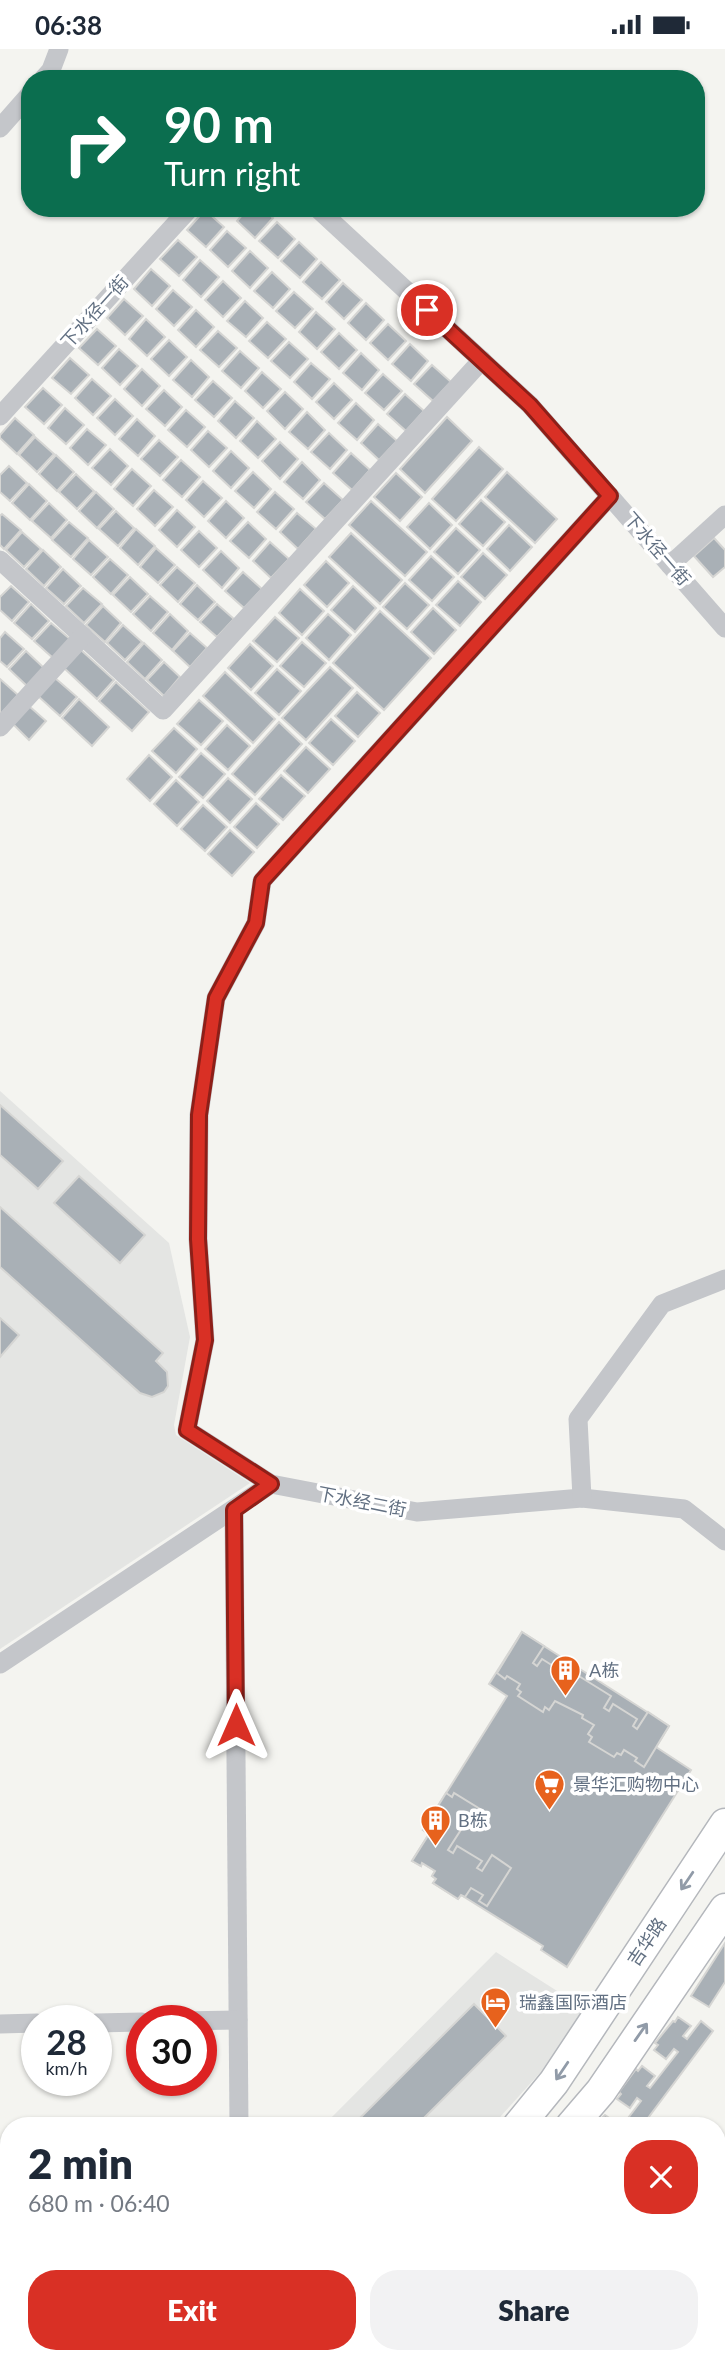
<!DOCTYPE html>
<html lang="en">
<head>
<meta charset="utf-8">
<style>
  body { margin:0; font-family:Lato,"Noto Sans SC",sans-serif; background:#f2f2f3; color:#1f2937; height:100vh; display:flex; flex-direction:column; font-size:26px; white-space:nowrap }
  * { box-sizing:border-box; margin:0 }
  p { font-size:23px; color:#747a83 }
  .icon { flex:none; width:38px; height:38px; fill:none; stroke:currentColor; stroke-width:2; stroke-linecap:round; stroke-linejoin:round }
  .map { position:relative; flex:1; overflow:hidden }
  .sheet { position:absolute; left:0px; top:2068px; width:726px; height:247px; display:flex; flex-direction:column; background:#fff; border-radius:28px 28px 0 0; box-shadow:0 2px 5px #0004 }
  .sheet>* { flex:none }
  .guide { position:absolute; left:21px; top:21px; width:684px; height:147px; border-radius:28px; box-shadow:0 2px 5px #0004; background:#0b6e4f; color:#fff; overflow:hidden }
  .speed { position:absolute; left:21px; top:1956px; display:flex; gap:14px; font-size:35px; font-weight:700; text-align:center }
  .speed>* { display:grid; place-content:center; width:91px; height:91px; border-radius:50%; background:#fff; box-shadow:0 2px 5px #0004; line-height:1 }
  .speed small { font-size:18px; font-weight:400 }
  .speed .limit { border:10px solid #d22; background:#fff; color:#111 }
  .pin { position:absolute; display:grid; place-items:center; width:60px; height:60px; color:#fff; margin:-30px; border:4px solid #fff; border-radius:50%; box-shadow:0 2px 7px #0007 }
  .me { position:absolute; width:77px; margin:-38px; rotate:0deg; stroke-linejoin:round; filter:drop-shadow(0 0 5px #0008) }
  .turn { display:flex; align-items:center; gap:24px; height:147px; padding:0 28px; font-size:32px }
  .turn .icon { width:91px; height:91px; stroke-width:2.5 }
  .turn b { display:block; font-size:49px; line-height:60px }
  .round { display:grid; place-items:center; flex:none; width:74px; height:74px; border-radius:28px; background:#f2f2f3 }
  .summary { display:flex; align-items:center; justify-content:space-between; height:119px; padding:0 28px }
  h1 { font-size:42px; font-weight:800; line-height:52px }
  .primary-button { display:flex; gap:14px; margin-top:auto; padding:14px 28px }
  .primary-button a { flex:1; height:80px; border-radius:28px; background:#d93025; color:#fff; font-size:28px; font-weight:800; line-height:80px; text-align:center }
  .primary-button a+a { background:#f2f2f3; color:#1f2937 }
  .status { display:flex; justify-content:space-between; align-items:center; height:49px; padding:0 35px; background:#fff; direction:ltr }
  .status svg { height:19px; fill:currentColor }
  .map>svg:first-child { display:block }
  .built { fill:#e4e5e3 }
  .building { fill:#a9b0b6; stroke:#d5d5d3; stroke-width:2 }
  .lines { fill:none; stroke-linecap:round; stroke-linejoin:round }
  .primary-casing { stroke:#b4b7bc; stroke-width:33 }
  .street { stroke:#c4c6ca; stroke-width:19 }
  .primary { stroke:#fff; stroke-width:30 }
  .oneway { stroke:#919ba8 }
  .route-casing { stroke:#8d1f18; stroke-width:18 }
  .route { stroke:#d93025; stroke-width:12 }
  .labels { text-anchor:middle; stroke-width:7; stroke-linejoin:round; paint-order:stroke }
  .street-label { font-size:18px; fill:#627082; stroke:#fff }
  .poi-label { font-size:18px; fill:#627082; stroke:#fff; text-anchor:start }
</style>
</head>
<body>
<div class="status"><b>06:38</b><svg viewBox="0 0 49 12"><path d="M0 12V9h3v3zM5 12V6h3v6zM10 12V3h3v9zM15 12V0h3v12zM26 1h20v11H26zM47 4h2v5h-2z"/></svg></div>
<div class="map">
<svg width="725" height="2314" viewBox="0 0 725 2314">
  <rect width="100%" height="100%" fill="#f4f4f0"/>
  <g class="built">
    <polygon points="0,1042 169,1194 190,1288 174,1376 176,1386 250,1434 0,1600"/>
    <polygon points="496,1903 576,1954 582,1966 565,1996 492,2077 323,2077"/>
  </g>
  <g class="building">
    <polygon points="248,159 262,159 273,169 255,189 237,172"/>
    <polygon points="205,161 224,178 206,198 187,181"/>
    <polygon points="277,173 295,190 278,209 259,192"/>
    <polygon points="227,182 246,199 228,218 210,201"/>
    <polygon points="178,191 197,208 179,227 160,210"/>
    <polygon points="299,193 317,210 300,229 281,212"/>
    <polygon points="250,202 268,219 250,239 232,222"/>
    <polygon points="200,211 219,228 201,248 183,231"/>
    <polygon points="321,213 340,231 322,250 303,233"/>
    <polygon points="151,220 170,237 152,257 134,240"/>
    <polygon points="272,223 290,240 273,259 254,242"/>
    <polygon points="223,232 241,249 223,268 205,251"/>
    <polygon points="343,234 362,251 344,270 326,253"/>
    <polygon points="173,241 192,258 174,277 156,260"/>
    <polygon points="294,243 313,260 295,279 276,262"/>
    <polygon points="124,250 143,267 125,286 107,269"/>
    <polygon points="245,252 263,269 246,288 227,272"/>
    <polygon points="366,254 384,271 366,291 348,274"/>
    <polygon points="196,261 214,278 196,298 178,281"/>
    <polygon points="316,263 335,280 317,300 299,283"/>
    <polygon points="146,270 165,288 147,307 129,290"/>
    <polygon points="267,273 286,290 268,309 249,292"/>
    <polygon points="388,275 406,292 388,311 370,294"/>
    <polygon points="97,280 116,297 98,316 79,299"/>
    <polygon points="218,282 237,299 219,318 200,301"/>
    <polygon points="339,284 357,301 339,320 321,303"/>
    <polygon points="169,291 187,308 169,327 151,310"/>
    <polygon points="289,293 308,310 290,329 271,312"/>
    <polygon points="410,295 428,312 411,332 392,315"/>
    <polygon points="119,300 138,317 120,336 102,319"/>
    <polygon points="240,302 259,319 241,339 222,322"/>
    <polygon points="361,304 379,321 362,341 343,324"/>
    <polygon points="70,309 89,326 71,345 52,329"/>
    <polygon points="191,311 209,328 192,348 173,331"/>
    <polygon points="311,314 330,330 312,350 294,333"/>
    <polygon points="432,316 451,333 433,352 414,335"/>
    <polygon points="142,320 160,337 142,357 124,340"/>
    <polygon points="262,323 281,340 263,359 245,342"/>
    <polygon points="383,325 402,342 384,361 365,344"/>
    <polygon points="92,330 111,347 93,366 75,349"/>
    <polygon points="213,332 232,349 214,368 195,351"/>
    <polygon points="334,334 352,351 334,370 316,353"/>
    <polygon points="43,339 62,356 44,375 25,358"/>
    <polygon points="164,341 182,358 165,377 146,360"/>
    <polygon points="285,343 303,360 285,380 267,362"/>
    <polygon points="405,345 424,362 406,382 387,365"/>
    <polygon points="115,350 133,367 115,386 97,369"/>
    <polygon points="235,352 254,369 236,389 218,372"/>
    <polygon points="356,354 374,371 357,391 338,374"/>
    <polygon points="65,359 84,376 66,395 48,379"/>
    <polygon points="186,361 205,378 187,398 168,381"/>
    <polygon points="307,363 325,381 308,400 289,383"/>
    <polygon points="447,368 472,392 425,444 400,420"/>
    <polygon points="15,369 34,386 17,405 0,389 0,386"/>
    <polygon points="137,370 155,387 138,407 119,390"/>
    <polygon points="257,372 276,390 258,409 240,392"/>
    <polygon points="378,375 397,392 379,411 361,394"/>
    <polygon points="87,380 106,396 88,416 70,399"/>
    <polygon points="208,382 227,399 209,418 191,401"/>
    <polygon points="329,384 347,401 330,420 311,403"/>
    <polygon points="35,388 54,405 37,423 19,406"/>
    <polygon points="159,391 178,408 160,427 141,410"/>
    <polygon points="280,393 298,410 280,430 262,412"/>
    <polygon points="479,398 503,420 456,472 432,450"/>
    <polygon points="110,400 128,417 111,436 92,419"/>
    <polygon points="231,402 249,419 231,439 213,422"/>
    <polygon points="351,404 370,421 352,441 333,424"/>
    <polygon points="56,406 74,423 57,442 39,425"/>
    <polygon points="181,411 200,428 182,448 163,431"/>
    <polygon points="302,413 320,431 303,450 284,433"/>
    <polygon points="9,417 27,434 10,452 0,443 0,426"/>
    <polygon points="132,420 151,437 133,457 114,440"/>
    <polygon points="253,423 271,440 254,459 235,442"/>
    <polygon points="507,423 557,470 535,494 485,448"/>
    <polygon points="396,424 422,448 400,472 374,448"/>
    <polygon points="76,425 94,442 77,460 59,443"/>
    <polygon points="203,432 222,449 204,468 186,451"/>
    <polygon points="324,434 343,451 325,470 306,453"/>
    <polygon points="29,435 47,452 30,471 12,454"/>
    <polygon points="154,441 173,458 155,477 137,460"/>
    <polygon points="96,443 114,460 97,479 79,462"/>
    <polygon points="275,443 294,460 276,480 257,463"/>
    <polygon points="481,451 505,473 483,497 459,475"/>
    <polygon points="226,452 244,469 226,489 208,472"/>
    <polygon points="371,452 427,503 405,527 349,476"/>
    <polygon points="49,454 67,471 51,489 32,472"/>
    <polygon points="429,454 452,476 430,500 407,478"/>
    <polygon points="177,461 195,478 177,498 159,481"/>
    <polygon points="116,462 134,479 118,497 99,480"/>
    <polygon points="297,464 316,480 298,500 280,483"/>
    <polygon points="2,465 21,481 4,500 0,496 0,467"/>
    <polygon points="69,473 88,489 71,508 52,491"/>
    <polygon points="248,473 266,490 249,509 230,492"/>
    <polygon points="509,476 532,498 510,522 487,500"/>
    <polygon points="456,479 480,501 458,525 434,503"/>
    <polygon points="136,480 155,497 138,516 120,499"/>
    <polygon points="199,482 217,499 199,518 181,501"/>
    <polygon points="22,483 41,500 24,518 6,501"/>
    <polygon points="351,484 402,531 380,555 329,508"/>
    <polygon points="714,489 725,501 725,518 713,528 694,507"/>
    <polygon points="89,491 108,508 91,526 73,510"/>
    <polygon points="270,493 289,510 271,529 253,512"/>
    <polygon points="156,499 175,516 158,534 140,518"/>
    <polygon points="43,501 61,518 44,537 26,520"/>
    <polygon points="221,502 239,519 222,539 203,521"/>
    <polygon points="483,504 507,526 485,550 461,528"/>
    <polygon points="431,507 454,528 432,552 409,531"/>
    <polygon points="110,510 128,526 111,545 93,528"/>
    <polygon points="326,512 349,534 327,558 304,536"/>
    <polygon points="177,518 195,534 178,553 160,536"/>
    <polygon points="63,520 81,537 64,555 46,539"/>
    <polygon points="243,523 262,540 244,559 225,542"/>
    <polygon points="130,528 148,545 131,563 113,546"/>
    <polygon points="458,532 481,553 460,577 436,556"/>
    <polygon points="405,534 429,556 407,580 383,558"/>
    <polygon points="197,536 215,553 198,571 180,555"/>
    <polygon points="11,537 29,553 12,572 0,561 0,548"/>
    <polygon points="353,537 376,559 355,583 331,561"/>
    <polygon points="83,539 102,555 84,574 66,557"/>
    <polygon points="300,540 324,562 302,586 279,564"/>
    <polygon points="150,547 168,563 151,582 133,565"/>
    <polygon points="31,555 49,572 32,590 14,574"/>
    <polygon points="217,555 234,570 217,588 200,573"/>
    <polygon points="103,557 121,574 105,593 86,576"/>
    <polygon points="433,559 456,581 434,605 411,583"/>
    <polygon points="380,562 431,609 384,661 333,614"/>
    <polygon points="170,565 188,582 172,601 153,584"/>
    <polygon points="328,565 351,586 329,611 306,589"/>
    <polygon points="275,568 299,589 277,613 253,592"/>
    <polygon points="51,574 70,590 53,609 34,592"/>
    <polygon points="123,576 142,593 125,611 107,594"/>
    <polygon points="5,583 24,600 7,618 0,612 0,589"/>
    <polygon points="190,584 207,599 190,618 173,602"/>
    <polygon points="302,593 326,614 304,638 280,617"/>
    <polygon points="144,594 162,611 145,630 127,613"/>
    <polygon points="250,595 273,617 251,641 228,619"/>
    <polygon points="81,601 114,631 97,650 64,619"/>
    <polygon points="26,602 44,619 27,637 9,620"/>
    <polygon points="164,613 180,628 164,647 147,631"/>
    <polygon points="330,618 353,639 306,691 282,669"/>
    <polygon points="277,620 301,642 279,666 255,644"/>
    <polygon points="225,623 275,670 253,694 203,647"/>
    <polygon points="55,629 77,648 60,667 38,647"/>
    <polygon points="0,630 18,646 1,665 0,663"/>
    <polygon points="116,633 149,663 132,682 99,652"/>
    <polygon points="357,643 380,664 358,688 335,667"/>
    <polygon points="79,650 109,678 92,697 62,669"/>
    <polygon points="199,651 223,672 201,696 177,675"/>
    <polygon points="29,657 46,672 29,691 13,675"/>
    <polygon points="331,670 355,692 333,716 309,694"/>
    <polygon points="279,673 302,695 255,746 232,725"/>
    <polygon points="227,676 250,697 228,721 205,700"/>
    <polygon points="174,679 197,700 176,724 152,702"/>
    <polygon points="306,698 330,720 308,744 284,722"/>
    <polygon points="201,704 225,725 203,749 179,728"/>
    <polygon points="149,706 172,728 150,752 127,730"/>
    <polygon points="281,726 305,747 283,771 259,750"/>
    <polygon points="228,729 252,750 230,774 207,752"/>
    <polygon points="176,731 199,753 177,777 154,755"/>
    <polygon points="256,754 279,775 257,799 234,778"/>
    <polygon points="203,756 227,778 205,802 181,780"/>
    <polygon points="230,781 254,803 232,827 208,805"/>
    <polygon points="0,1056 63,1112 38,1140 0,1106"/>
    <polygon points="79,1127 145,1186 120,1214 54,1154"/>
    <polygon points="0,1158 163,1304 156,1312 167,1323 168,1337 164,1343 152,1348 140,1344 0,1218"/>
    <polygon points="0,1269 19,1286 0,1308"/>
    <polygon points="522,1583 669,1677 656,1698 691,1721 567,1918 541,1901 543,1897 461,1846 458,1850 433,1834 436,1830 432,1827 435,1822 422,1814 421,1817 412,1812 429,1785 423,1781 507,1647 489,1635"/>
    <polygon points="522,1583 544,1597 533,1614 537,1617 542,1610 566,1625 562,1632 567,1635 574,1624 611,1647 604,1659 609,1662 613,1655 637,1670 633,1677 637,1680 648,1663 669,1677 644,1718 635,1712 637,1709 624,1701 621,1706 617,1704 614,1708 589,1693 592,1688 588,1685 594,1676 582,1669 583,1666 555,1652 549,1661 545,1658 543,1663 518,1647 521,1643 517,1640 520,1635 507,1627 505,1630 497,1624"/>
    <polygon points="446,1744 452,1748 454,1744 485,1763 473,1781 464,1776 448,1801 453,1804 457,1797 482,1812 477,1819 482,1822 492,1806 511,1819 487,1857 479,1852 483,1846 471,1839 465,1848 461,1846 458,1850 433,1834 436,1830 432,1827 435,1822 422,1814 421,1817 412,1812 429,1785 423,1781"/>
    <polygon points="725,1894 725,1933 709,1958 691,1947"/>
    <polygon points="474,1955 506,1987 416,2077 352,2077"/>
    <polygon points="678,1968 691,1977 683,1987 687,1990 701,1972 713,1982 642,2077 622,2077 641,2052 637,2049 630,2059 617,2050 621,2045 619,2043 636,2020 638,2022 642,2017 655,2027 647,2037 650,2039 678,2003 674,2000 666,2010 654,2001 658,1996 655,1994 673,1972 675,1973"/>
    <polygon points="605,2066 618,2075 617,2077 594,2077"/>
    <polygon points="349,2306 390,2306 377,2314 336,2314"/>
  </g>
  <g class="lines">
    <defs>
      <g id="primary">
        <polyline points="518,2077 554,2033 725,1775"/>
        <polyline points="571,2077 601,2042 725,1860"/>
        <polyline points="233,2314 243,2306"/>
        <polyline points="283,2314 293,2306"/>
      </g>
    </defs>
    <use href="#primary" class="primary-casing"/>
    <g class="street">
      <polyline points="43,30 51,21 59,0"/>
      <polyline points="0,79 30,45"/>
      <polyline points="317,159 530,356 725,579"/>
      <polyline points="0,367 190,159"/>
      <polyline points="610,447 262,832 256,874 216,949 199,1066 198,1190 205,1291 187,1381 271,1435 417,1463 582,1449 684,1460 725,1492"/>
      <polyline points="0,511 163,661 482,311"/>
      <polyline points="670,516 725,466"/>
      <polyline points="0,678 83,587"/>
      <polyline points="582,1449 578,1370 662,1255 725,1230"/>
      <polyline points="234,1461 239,2077"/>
      <polyline points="0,1615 271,1435"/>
      <polyline points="178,1972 238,1971"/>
      <polyline points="96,1974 142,1973"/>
      <polyline points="0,1975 37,1974"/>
    </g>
    <use href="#primary" class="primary"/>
  </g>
  <defs><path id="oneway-shaft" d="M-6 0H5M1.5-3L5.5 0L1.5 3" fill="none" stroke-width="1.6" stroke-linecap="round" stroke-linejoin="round" transform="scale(1.75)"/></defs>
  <g class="oneway">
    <use href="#oneway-shaft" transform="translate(687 1832) rotate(124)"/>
    <use href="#oneway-shaft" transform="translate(641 1983) rotate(-55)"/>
    <use href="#oneway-shaft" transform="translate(562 2022) rotate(124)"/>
  </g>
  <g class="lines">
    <defs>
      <polyline id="route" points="236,1676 234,1461 271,1435 187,1381 205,1291 198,1190 199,1066 216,949 256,874 262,832 610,447 530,356 427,261"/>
    </defs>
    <use href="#route" class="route-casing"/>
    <use href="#route" class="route"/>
  </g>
  <defs>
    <symbol id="building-pin" viewBox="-11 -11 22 30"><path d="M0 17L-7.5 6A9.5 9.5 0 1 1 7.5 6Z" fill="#e7621d" stroke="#fff"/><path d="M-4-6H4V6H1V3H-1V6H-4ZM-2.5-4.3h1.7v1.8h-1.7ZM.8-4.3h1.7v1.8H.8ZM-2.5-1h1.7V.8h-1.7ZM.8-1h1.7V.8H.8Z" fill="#fff"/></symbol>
    <symbol id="supermarket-pin" viewBox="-11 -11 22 30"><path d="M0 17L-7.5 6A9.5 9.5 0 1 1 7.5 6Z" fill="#e7621d" stroke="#fff"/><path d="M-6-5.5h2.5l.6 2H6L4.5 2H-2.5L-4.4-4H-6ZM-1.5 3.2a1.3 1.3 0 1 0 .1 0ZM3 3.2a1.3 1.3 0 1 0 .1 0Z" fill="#fff"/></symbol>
    <symbol id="hotel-pin" viewBox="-11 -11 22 30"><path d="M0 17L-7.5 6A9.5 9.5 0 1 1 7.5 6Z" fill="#e7621d" stroke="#fff"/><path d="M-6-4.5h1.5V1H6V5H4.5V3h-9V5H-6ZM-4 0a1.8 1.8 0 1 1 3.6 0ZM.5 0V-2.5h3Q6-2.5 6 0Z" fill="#fff"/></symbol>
  </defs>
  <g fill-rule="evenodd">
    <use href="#building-pin" x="548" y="1604" width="35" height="47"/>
    <use href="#supermarket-pin" x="532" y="1718" width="35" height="47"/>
    <use href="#building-pin" x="418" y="1754" width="35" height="47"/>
    <use href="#hotel-pin" x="478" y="1936" width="35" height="47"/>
  </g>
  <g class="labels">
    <g class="street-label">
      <text transform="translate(95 263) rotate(-48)" y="6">下水径一街</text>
      <text transform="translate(657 500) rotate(49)" y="6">下水径一街</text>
      <text transform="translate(362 1453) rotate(11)" y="6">下水经二街</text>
      <text transform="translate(647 1893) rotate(-56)" y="6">吉华路</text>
    </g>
    <g class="poi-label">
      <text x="589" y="1628">A栋</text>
      <text x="573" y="1742">景华汇购物中心</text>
      <text x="458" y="1778">B栋</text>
      <text x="519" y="1960">瑞鑫国际酒店</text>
    </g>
  </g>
</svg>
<div class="speed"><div>28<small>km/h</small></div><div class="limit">30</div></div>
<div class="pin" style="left:427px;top:261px;background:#d93025"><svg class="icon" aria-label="arrive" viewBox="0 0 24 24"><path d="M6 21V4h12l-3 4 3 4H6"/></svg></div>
<svg class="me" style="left:236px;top:1676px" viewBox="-20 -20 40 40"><path d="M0-17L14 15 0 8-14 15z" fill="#d93025" stroke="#fff" stroke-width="4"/></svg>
<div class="guide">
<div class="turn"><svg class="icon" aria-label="right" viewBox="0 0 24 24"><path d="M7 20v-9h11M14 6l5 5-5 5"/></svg><div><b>90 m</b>Turn right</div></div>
</div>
<section class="sheet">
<div class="summary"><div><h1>2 min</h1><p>680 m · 06:40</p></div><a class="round" style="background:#d93025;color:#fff"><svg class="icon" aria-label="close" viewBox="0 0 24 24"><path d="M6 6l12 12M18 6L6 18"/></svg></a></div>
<div class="primary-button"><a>Exit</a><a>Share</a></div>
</section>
</div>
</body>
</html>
